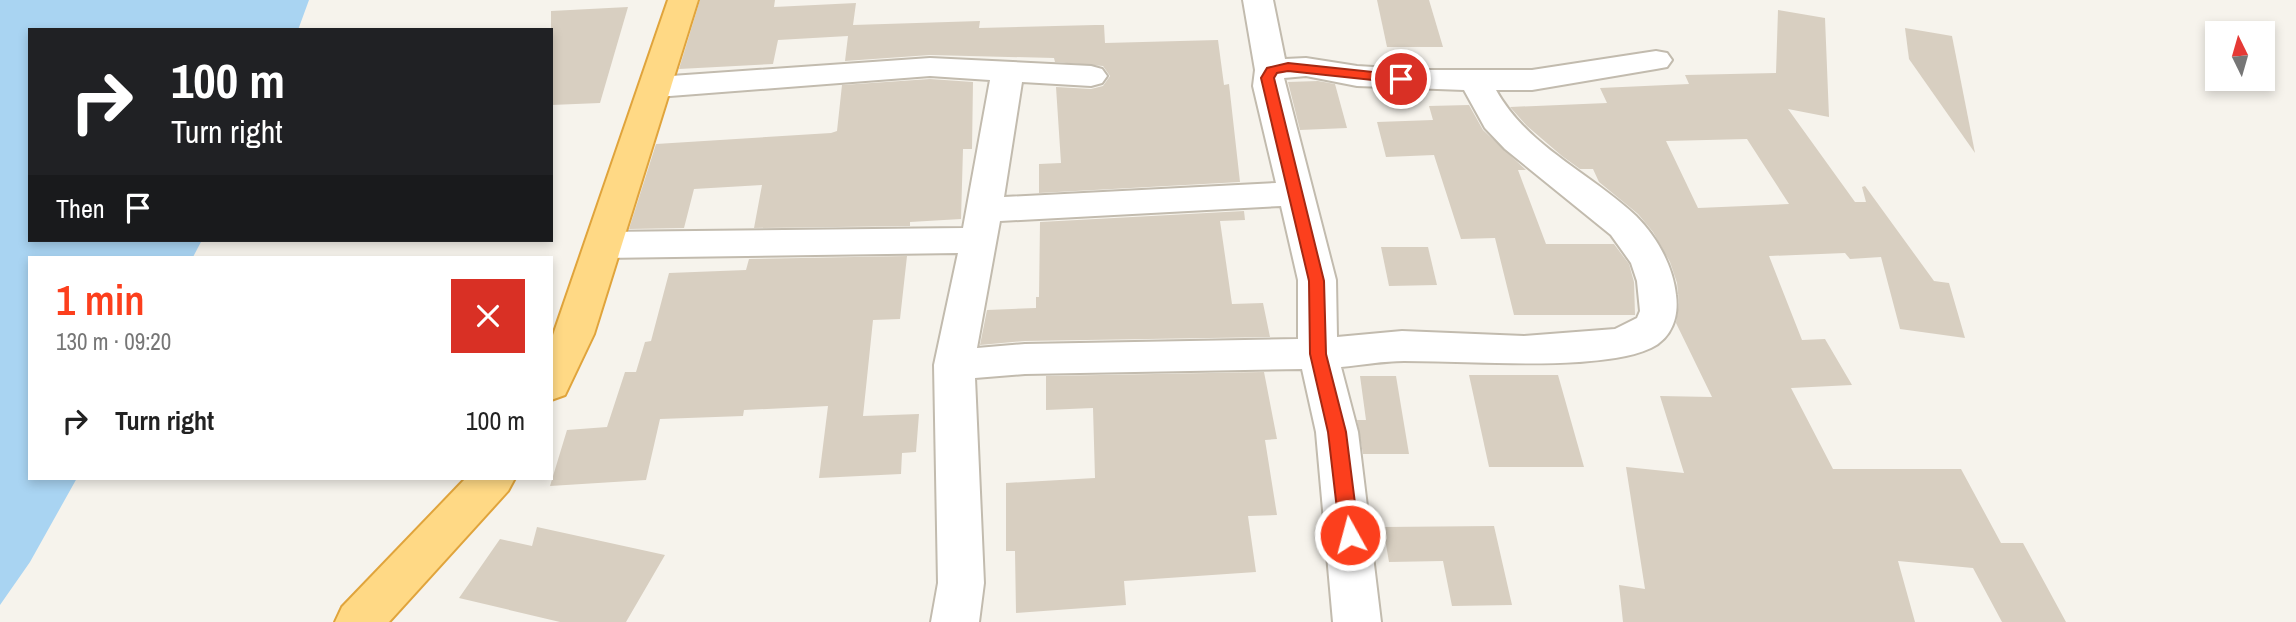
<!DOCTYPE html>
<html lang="en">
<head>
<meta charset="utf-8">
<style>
  body { margin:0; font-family:"Archivo Narrow",sans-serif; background:#f6f6f6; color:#222; height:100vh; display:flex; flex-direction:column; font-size:26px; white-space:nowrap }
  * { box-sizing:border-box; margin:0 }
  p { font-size:23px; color:#767676 }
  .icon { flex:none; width:38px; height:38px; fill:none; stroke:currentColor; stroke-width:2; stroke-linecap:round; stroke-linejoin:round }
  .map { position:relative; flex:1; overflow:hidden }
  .drawer { position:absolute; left:28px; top:256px; width:525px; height:224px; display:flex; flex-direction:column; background:#fff; border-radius:0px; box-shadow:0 4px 10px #0003 }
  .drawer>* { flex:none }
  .hud { position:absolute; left:28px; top:28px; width:525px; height:214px; border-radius:0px; box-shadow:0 4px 10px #0003; background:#202124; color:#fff; overflow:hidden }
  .needle { width:46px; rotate:355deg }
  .tools { position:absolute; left:2205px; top:21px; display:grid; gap:14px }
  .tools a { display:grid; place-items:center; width:70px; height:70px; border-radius:0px; background:#fff; box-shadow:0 4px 10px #0003; font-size:35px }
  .pin { position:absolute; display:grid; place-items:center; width:60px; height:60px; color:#fff; margin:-30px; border:4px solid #fff; border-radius:50%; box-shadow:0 2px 7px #0007 }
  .me { position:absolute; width:77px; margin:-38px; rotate:353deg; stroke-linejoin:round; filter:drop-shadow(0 0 5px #0008) }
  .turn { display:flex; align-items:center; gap:24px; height:147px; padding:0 28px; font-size:32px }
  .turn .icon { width:91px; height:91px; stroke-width:2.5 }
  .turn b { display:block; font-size:49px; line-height:60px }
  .then { display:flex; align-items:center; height:66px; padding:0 28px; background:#0003; gap:14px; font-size:26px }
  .round { display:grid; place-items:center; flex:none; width:74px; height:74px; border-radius:0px; background:#f6f6f6 }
  .headline { display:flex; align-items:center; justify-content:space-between; height:119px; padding:0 28px }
  h1 { font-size:42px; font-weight:600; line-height:52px; color:#fc3f1d }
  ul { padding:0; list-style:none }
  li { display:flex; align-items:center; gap:21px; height:91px; padding:0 28px }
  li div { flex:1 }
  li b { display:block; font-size:26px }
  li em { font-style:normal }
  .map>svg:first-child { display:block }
  .water { fill:#a9d4f2 }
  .building { fill:#d8cfc1; fill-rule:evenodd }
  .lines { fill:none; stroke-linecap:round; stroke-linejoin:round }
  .minor-casing { stroke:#c2bbae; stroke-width:4 }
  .trunk-casing { stroke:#e0a43c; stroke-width:4 }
  .minor { fill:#fff; fill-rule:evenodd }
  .trunk { fill:#ffd985; fill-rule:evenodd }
  .route { fill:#fc3f1d; stroke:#a42913; stroke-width:2 }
</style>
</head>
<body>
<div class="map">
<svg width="2296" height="622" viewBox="0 0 2296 622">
  <rect width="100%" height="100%" fill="#f6f3ec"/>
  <polygon class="water" points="0,0 309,0 298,30 30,30 30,240 202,240 193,257 30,257 30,478 77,478 30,562 0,605"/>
  <g class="building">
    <polygon points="700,0 775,0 774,7 856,3 853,25 980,21 979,28 1095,25 1104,25 1105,43 1218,40 1224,85 1229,84 1240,182 1039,193 1039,164 1061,163 1056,87 1091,89 1103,86 1110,76 1103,66 1055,62 1054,58 930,55 845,61 848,36 778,40 773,64 679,69"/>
    <polygon points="1377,0 1429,0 1443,47 1387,47"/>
    <polygon points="628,7 600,103 551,105 551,11"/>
    <path d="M1778,10L1825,18L1829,117L1788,109L1855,202H1866L1862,187L1865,186L1934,281L1949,283L1965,338L1900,329L1881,257L1850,259L1845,253L1769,256L1802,340L1825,339L1852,385L1791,388L1833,469H1961L2001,543H2023L2066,622H2002L1973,568L1898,561L1915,622H1623L1619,585L1645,589L1626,467L1684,473L1660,396L1712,397L1676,323L1679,303L1677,283L1670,262L1653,232L1638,214L1599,182L1593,169H1580L1562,156L1527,126L1510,107L1607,103L1600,88L1689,84L1685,75L1776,73ZM1747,139L1789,204L1698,208L1666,141Z"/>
    <polygon points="1905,28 1952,36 1975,153 1909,59"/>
    <polygon points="930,79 973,82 972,149 963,149 961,219 910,222 910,226 754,228 762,185 694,189 684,228 629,229 656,144 831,133 837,131 842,85"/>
    <polygon points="1318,81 1335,84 1347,128 1300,130 1288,82"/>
    <polygon points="1469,105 1483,130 1526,170 1518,170 1546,244 1614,244 1629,264 1634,282 1635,315 1514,315 1495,238 1461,239 1434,155 1386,157 1377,122 1433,120 1429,106"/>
    <polygon points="1244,211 1245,220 1220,221 1232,304 1263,303 1270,337 1025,341 980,345 987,310 1036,308 1036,297 1039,297 1040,222"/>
    <polygon points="1381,247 1428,247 1437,285 1389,286"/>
    <polygon points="907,256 900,319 873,320 863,416 919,414 916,452 902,453 901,474 819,478 828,406 744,410 743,416 660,419 646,480 550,486 567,430 607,427 625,372 636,372 645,342 651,341 669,273 746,270 749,259"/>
    <polygon points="1264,372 1277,439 1265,440 1277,515 1248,516 1256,572 1124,581 1126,605 1016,613 1015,551 1006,551 1006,483 1095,478 1093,408 1046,410 1046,376"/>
    <polygon points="1469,375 1558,375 1584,467 1489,467"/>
    <polygon points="1360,376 1396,376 1409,454 1363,454 1357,420 1366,420"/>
    <polygon points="1494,526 1512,605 1452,606 1443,561 1389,562 1383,527"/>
    <polygon points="537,527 665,555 626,622 560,622 459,598 500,539 532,546"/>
  </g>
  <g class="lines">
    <defs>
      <path id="minor" d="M1243,0H1273L1285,59L1306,58L1357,66L1423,70H1532L1656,51L1667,53L1672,60L1667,67L1656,69L1532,90H1496C1528,147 1589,172 1636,216C1657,237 1673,266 1676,295C1679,316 1672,338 1651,348C1629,358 1603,360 1579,362C1520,366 1463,361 1404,361C1384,361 1362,365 1341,367L1358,432L1381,622H1333L1316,432L1302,369L1025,374L975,378L984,583L979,622H931L938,583L934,365L958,253L603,258L590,254L585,245L590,236L603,232L963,228L990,80L930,76L657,97L646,94L641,87L646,80L657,77L930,58L1091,66L1102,69L1107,76L1102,83L1091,86L1022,82L1004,197L1276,183L1253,86L1255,70ZM1306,76L1357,86L1464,90L1485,128L1505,149L1611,235L1631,263L1637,281L1640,311L1637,318L1615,329L1524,336L1402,331L1337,337L1336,280L1284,78ZM1281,206L1298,280V339L1025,344L977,348L1000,221Z"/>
      <g id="trunk">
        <polygon points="668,0 698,0 594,334 565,395 551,400 551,341"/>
        <polygon points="466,478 515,478 508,491 389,622 335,622 342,607"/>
      </g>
    </defs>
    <use href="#minor" class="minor-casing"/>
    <use href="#trunk" class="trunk-casing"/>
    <use href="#minor" class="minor"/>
    <use href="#trunk" class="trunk"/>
  </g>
  <polygon class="route" points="1288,63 1401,75 1408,79 1401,83 1288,71 1277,73 1274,78 1324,281 1326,354 1346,432 1359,535 1356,541 1343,541 1340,535 1328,432 1310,354 1309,281 1261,78 1267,68"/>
</svg>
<div class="tools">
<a><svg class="needle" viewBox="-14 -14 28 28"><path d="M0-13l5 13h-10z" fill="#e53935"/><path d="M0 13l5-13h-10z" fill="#767676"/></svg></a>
</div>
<div class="pin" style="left:1401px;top:79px;background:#d93025"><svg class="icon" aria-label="arrive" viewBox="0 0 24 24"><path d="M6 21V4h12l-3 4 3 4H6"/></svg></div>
<svg class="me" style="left:1350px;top:535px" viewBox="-20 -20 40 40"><circle r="17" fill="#fc3f1d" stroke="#fff" stroke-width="3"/><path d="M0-11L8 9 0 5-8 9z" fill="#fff"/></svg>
<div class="hud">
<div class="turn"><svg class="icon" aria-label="right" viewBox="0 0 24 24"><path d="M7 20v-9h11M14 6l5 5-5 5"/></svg><div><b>100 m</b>Turn right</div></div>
<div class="then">Then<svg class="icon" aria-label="arrive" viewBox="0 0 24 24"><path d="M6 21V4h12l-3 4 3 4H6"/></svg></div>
</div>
<section class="drawer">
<div class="headline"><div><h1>1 min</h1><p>130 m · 09:20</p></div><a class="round" style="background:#d93025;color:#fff"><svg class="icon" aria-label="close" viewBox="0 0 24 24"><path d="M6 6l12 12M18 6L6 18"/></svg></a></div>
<ul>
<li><svg class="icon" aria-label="right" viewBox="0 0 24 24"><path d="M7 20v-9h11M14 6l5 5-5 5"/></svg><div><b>Turn right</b></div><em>100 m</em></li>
</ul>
</section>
</div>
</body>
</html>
